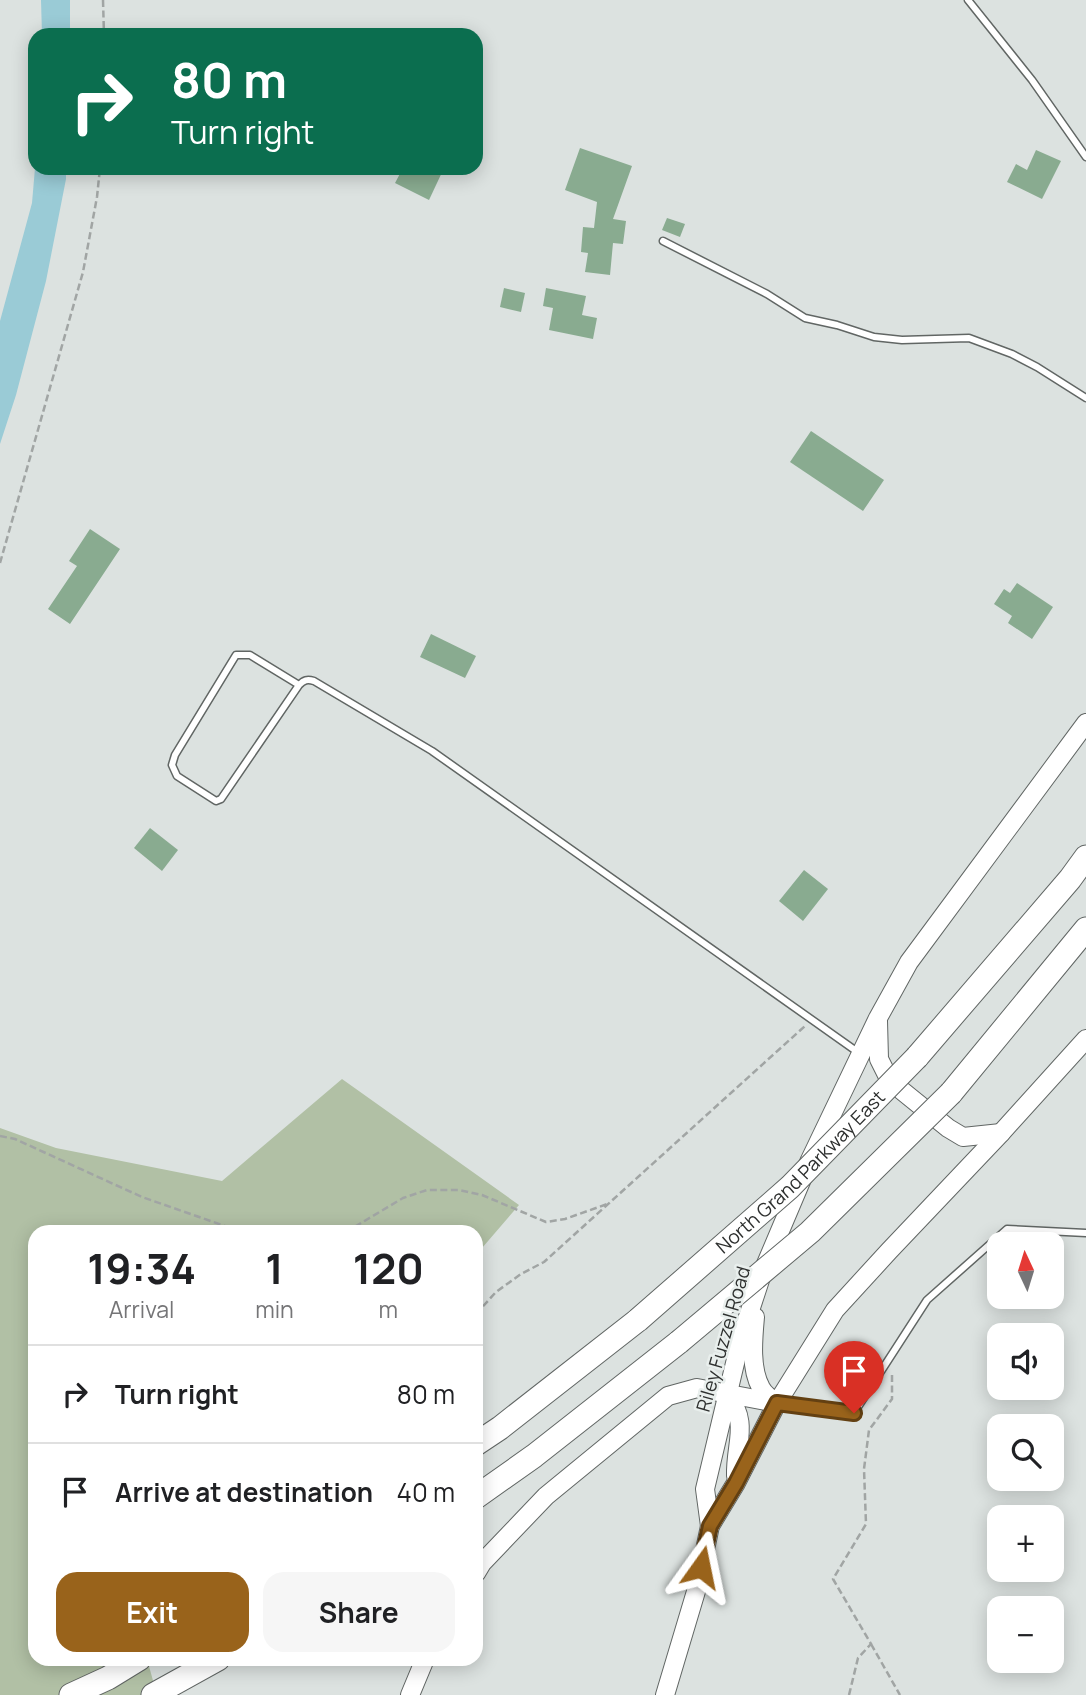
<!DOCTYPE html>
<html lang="en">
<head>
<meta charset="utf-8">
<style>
  body { margin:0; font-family:Manrope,sans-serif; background:#f6f6f6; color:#202124; height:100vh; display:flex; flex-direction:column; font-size:26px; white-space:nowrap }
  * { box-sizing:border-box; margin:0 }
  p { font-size:23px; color:#757577 }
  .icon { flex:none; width:38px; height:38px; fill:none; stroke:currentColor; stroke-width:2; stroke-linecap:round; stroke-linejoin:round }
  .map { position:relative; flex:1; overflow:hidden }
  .sheet { position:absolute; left:28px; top:1225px; width:455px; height:441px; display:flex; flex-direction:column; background:#fff; border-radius:21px; box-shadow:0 4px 18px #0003 }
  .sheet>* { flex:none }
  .hud { position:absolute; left:28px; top:28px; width:455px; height:147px; border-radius:21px; box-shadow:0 4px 18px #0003; background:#0b6e4f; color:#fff; overflow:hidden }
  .needle { width:46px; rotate:356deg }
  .buttons { position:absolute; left:987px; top:1232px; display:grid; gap:14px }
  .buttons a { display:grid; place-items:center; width:77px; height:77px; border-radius:14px; background:#fff; box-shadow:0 4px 18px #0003; font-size:35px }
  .pin { position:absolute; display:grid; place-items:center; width:60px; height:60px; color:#fff; margin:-72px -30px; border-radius:50% 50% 50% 0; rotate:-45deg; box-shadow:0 0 7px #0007 }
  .pin .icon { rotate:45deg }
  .me { position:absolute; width:77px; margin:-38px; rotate:12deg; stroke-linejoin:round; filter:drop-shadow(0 0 5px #0008) }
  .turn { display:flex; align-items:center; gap:24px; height:147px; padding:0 28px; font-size:32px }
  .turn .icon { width:91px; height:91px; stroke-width:2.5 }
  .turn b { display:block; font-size:49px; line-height:60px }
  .eta { display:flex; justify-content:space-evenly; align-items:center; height:119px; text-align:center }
  .eta b { font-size:42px; font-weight:700; line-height:49px }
  .primary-button { display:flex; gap:14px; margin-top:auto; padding:14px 28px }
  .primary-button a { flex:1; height:80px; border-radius:21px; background:#99631b; color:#fff; font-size:28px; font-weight:700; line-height:80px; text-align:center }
  .primary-button a+a { background:#f6f6f6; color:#202124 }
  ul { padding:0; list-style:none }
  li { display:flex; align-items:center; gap:21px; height:98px; padding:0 28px; border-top:2px solid #e0e0e0 }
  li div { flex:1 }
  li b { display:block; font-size:26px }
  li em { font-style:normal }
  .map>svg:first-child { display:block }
  .green { fill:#b1c0a5 }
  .water { fill:#9acbd6 }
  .building { fill:#89ab90 }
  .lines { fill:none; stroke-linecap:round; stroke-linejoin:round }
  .lane-casing { stroke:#616664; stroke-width:9 }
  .secondary-casing { stroke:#616664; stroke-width:20 }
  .highway-casing { stroke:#616664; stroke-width:25 }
  .path { stroke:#a1a5a4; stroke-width:2.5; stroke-dasharray:7 3.5; stroke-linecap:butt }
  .lane { stroke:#fff; stroke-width:6 }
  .secondary { stroke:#fff; stroke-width:18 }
  .highway { stroke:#fff; stroke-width:23 }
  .highway-bridge-casing { stroke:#616664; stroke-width:25; stroke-linecap:butt }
  .highway-bridge { stroke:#fff; stroke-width:23 }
  .route-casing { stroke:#634012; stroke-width:18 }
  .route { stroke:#99631b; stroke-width:12 }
  .labels { text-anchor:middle; stroke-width:5; stroke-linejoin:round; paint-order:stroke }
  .street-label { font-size:19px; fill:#2e302f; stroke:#e9efed }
</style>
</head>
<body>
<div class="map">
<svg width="1086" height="1695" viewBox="0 0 1086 1695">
  <rect width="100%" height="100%" fill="#dce2e0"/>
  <polygon class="green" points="342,1079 519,1205 476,1255 476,1232 35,1232 35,1659 147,1659 157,1695 0,1695 0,1128 56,1148 222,1181"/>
  <g class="water">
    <polygon points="41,0 70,0 70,35 42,35"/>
    <polygon points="35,168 66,168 66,179 46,281 16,395 0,444 0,321 32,203"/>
  </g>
  <g class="building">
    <polygon points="580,148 632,166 613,219 626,221 623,244 613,243 610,275 585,272 588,253 581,252 583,227 594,228 597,202 565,190"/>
    <polygon points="1036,150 1061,161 1042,199 1007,182 1016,164 1027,170"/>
    <polygon points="403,168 444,168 429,200 395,183"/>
    <polygon points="667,218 685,224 680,237 662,230"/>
    <polygon points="504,288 525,293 521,312 500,307"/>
    <polygon points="546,288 586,296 582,315 597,318 593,339 549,330 553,308 543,306"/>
    <polygon points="811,431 884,480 863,511 790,462"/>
    <polygon points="90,529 120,549 70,624 48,609 77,566 69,561"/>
    <polygon points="1017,583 1053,607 1032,639 1008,623 1012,616 994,604 1004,589 1010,593"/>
    <polygon points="431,634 476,656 465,678 420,657"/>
    <polygon points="150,828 178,850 162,871 134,848"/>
    <polygon points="804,870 828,889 803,921 779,901"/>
  </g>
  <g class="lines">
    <defs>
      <g id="lane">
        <polyline points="968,0 1032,80 1086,157"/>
        <polyline points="663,241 767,294 805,318 837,325 874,337 902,340 969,338 1012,354 1037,367 1086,398"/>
        <path d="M299,685L250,655H236L175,755L172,765L177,776L216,801L221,799L299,685C304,680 307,679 314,681L432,751L859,1053"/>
        <polyline points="779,1404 854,1413 927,1300 1007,1229 1086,1233"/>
      </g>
      <g id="secondary">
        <polyline points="878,1021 879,1059 890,1081 948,1128 963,1137 1001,1133"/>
        <path d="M755,1317C753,1339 750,1368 761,1388C764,1394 771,1399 777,1403"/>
        <path d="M727,1393C750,1425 735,1442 736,1476"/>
        <polyline points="710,1526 705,1489 741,1338 763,1271 810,1160 878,1018 909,962 1086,723"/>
        <polyline points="476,1573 482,1563 546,1496 668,1396 697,1388 777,1403"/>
        <polyline points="410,1695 425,1659"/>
        <polyline points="665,1695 697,1588 710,1526 736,1483 777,1403 835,1310 889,1251 1001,1133 1086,1039"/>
      </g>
      <g id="highway">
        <polyline points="917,1057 1070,879 1086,857"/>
        <polyline points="951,1093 1086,929"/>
        <polyline points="476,1444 500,1428 638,1320"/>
        <polyline points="476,1497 534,1456 679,1342"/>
        <polyline points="71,1695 108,1678 139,1659"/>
        <polyline points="153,1695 218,1659"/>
      </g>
    </defs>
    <use href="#lane" class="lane-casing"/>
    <use href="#secondary" class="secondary-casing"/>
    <use href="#highway" class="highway-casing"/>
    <g class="path">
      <polyline points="103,0 104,35"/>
      <polyline points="0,563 83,272 97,197 100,168"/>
      <polyline points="0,1136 15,1139 142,1197 242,1232"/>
      <polyline points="346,1232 403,1198 427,1190 459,1190 482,1195 546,1222 565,1219 610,1203"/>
      <polyline points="476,1314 496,1292 521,1274 544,1262 805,1026"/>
      <polyline points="871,1644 900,1695"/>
      <polyline points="849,1695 858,1658 871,1644 833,1579 866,1524 864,1469 869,1430 892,1399 892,1375"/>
    </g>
    <use href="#lane" class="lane"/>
    <use href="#secondary" class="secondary"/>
    <use href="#highway" class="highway"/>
    <defs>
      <g id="highway-bridge">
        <path id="s1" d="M638,1320L790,1187L917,1057"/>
        <polyline points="679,1342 810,1232 951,1093"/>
      </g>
    </defs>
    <use href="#highway-bridge" class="highway-bridge-casing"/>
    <use href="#highway-bridge" class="highway-bridge"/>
  </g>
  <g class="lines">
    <defs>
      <polyline id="route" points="701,1567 710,1526 736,1483 777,1403 854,1413"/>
    </defs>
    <use href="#route" class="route-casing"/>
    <use href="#route" class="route"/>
  </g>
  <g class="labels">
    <g class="street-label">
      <text dy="7" stroke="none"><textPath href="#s1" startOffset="220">North Grand Parkway East</textPath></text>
      <text transform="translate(723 1339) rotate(-74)" y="7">Riley Fuzzel Road</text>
    </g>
  </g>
</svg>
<div class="buttons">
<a><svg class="needle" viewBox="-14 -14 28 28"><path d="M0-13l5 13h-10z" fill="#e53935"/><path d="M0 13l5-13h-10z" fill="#757577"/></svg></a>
<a><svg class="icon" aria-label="sound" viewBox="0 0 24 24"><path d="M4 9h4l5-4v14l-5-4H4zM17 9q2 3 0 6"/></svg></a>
<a><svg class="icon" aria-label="search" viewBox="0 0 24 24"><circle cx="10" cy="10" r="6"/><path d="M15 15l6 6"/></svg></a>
<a>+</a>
<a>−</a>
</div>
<div class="pin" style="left:854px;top:1413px;background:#d93025"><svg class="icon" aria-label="arrive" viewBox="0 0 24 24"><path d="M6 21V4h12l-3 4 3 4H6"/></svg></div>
<svg class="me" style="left:701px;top:1567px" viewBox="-20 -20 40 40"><path d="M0-17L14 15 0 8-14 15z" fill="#99631b" stroke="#fff" stroke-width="4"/></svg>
<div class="hud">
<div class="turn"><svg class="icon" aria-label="right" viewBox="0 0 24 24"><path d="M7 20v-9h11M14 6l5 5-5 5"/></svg><div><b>80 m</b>Turn right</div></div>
</div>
<section class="sheet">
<div class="eta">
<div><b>19:34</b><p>Arrival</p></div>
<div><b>1</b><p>min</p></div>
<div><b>120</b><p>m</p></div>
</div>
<ul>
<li><svg class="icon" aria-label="right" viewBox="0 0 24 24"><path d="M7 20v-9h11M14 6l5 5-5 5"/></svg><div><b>Turn right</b></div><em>80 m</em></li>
<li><svg class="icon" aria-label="arrive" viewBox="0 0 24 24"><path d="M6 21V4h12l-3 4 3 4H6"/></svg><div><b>Arrive at destination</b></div><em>40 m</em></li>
</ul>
<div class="primary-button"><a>Exit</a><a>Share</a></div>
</section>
</div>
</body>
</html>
